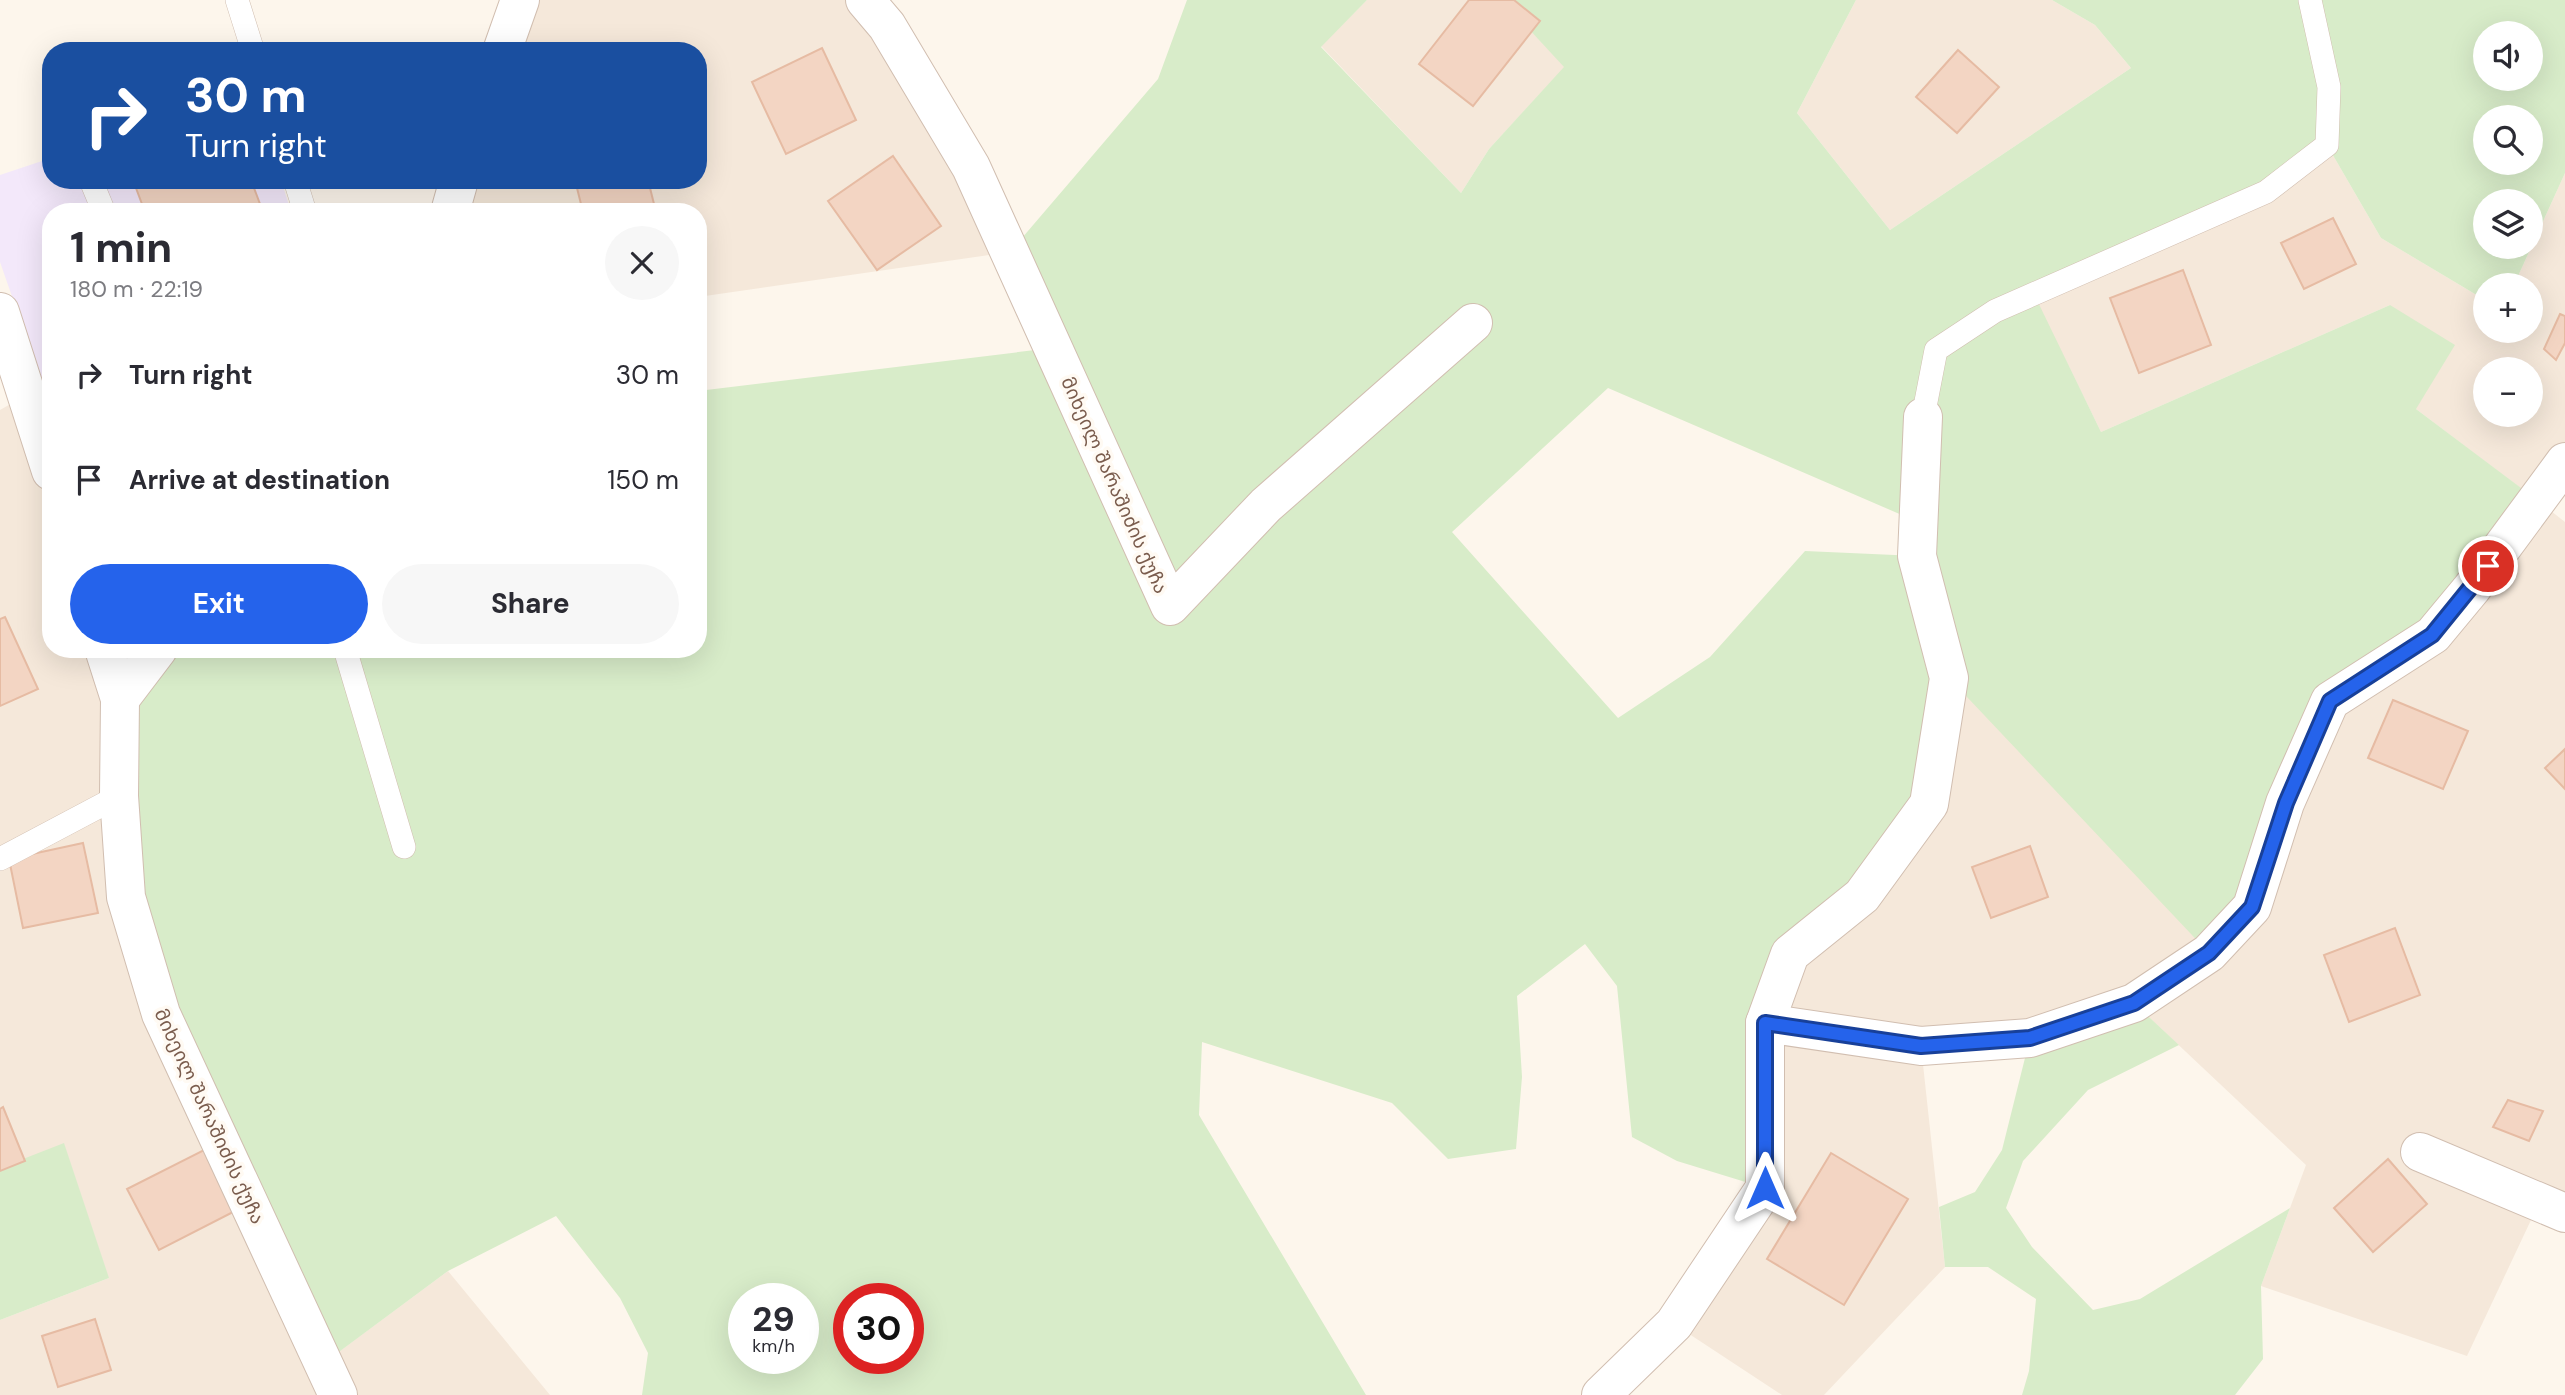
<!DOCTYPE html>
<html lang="en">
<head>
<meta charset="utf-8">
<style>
  body { margin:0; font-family:"DM Sans","Noto Sans Georgian",sans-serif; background:#f7f7f7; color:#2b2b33; height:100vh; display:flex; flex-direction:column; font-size:26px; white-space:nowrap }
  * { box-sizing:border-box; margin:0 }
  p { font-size:23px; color:#7c7c81 }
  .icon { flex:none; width:38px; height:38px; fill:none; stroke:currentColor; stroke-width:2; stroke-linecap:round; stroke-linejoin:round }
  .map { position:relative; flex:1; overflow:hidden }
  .panel { position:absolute; left:42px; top:203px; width:665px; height:455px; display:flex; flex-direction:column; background:#fff; border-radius:28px; box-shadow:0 7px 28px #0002 }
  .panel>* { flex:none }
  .guide { position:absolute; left:42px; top:42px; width:665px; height:147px; border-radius:28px; box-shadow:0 7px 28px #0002; background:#1a4fa0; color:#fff; overflow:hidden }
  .tools { position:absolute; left:2473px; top:21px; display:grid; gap:14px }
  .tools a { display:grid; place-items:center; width:70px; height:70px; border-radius:50%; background:#fff; box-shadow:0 7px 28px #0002; font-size:35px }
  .speed { position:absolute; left:728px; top:1283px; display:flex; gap:14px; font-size:35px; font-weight:700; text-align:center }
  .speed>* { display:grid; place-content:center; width:91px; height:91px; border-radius:50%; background:#fff; box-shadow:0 7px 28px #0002; line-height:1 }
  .speed small { font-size:18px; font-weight:400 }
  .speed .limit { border:10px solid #d22; background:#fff; color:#111 }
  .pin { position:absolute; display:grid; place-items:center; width:60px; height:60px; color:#fff; margin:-30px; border:4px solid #fff; border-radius:50%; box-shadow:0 2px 7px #0007 }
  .me { position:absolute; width:77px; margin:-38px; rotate:0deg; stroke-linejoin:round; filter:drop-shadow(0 0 5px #0008) }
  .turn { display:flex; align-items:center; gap:24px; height:147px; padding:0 28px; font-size:32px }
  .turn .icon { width:91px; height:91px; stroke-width:2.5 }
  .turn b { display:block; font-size:49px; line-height:60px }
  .round { display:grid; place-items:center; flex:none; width:74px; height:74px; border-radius:37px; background:#f7f7f7 }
  .summary { display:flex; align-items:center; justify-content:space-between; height:119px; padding:0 28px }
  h1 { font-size:42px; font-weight:700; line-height:52px }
  .action { display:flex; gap:14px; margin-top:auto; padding:14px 28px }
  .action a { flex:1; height:80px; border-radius:42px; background:#2563eb; color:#fff; font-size:28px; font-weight:700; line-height:80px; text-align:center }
  .action a+a { background:#f7f7f7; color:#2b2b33 }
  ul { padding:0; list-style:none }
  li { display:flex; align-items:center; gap:21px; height:105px; padding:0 28px }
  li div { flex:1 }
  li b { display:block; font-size:26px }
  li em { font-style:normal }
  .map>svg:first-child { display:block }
  .residential { fill:#f5e8da; fill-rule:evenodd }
  .education { fill:#f3e8fa }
  .green { fill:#d8ecc9; fill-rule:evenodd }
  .building { fill:#f3d5c3; stroke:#e6bba3; stroke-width:2 }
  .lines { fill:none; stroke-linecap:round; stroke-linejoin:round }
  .service-casing { stroke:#d1beb0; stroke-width:24 }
  .minor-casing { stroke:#d1beb0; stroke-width:40 }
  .service { stroke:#fff; stroke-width:23 }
  .minor { stroke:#fff; stroke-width:38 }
  .route-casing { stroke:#184099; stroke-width:18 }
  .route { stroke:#2563eb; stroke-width:12 }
  .labels { text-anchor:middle; stroke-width:7; stroke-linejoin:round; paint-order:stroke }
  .street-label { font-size:19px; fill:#7a5c4d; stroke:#fffaf3 }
</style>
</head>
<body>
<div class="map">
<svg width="2565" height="1395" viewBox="0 0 2565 1395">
  <rect width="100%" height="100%" fill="#fdf6ec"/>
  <g class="residential">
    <polygon points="520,0 865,0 1010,252 698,297 698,212 450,212 459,180 698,180 698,51 502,51"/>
    <polygon points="1367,0 1502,0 1565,67 1489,149 1461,193 1321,46"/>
    <polygon points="1856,0 2052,0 2095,25 2131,68 1890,230 1797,113"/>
    <path d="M2327,145L2381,238L2485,300V331H2530V285H2514L2565,173V462L2537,500L2565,522V1213L2539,1203L2467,1356L2261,1286L2306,1165L2134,1003L1921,1046L1945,1267L1824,1395H1782L1674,1324L1765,1188V1023L1949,678L2330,701L2536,500L2416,409L2390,305L2101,432L2033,294ZM2485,369H2530V415H2485Z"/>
    <polygon points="28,394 51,471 51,649 104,649 325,1362 448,1271 550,1395 0,1395 0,1320 109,1278 0,1168 0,410"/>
  </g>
  <polygon class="education" points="51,158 51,180 281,180 291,212 51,212 51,408 0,262 0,175"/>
  <g class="green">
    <path d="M1187,0H1367L1321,47L1461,193L1489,149L1564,67L1502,0H1856L1797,113L1890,230L2131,68L2095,25L2052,0H2565V173L2514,285H2485V300L2381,238L2327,145L2266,192L2034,294L2101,432L2390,305L2455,345L2416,409L2537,500L2472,588L2330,701L2209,953L1950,679L1929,804L1789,954L1765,1188L1677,1161L1632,1137L1617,986L1585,944L1517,996L1522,1077L1516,1149L1448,1159L1392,1103L1202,1042L1199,1115L1366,1395H642L648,1353L620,1298L556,1216L448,1271L324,1363L161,1014L119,796L144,649H698V391L1052,348L1010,252L1158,79ZM2485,33H2530V79H2485ZM2485,117H2530V163H2485ZM2485,201H2530V247H2485ZM1608,388L1918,522L1917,556L1805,551L1710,657L1618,718L1452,532ZM744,1298H803V1358H744ZM849,1298H908V1358H849Z"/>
    <polygon points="2134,1003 2179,1045 2088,1090 2023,1161 2006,1208 2032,1247 2093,1310 2140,1299 2290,1208 2261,1286 2263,1359 2235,1395 2022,1395 2029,1371 2036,1299 1988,1267 1945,1267 1939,1207 1975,1192 2002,1150 2030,1038"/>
    <polygon points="64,1143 109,1278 0,1320 0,1168"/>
  </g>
  <g class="building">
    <polygon points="1469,0 1514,0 1540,21 1473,106 1419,64"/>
    <polygon points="822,48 856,120 786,154 752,82"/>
    <polygon points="1958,50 1999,87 1957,133 1916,97"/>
    <polygon points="893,156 941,226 877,270 828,201"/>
    <polygon points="133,180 251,180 263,212 145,212"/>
    <polygon points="575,180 648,180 656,212 583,212"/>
    <polygon points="2333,218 2356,264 2304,289 2281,243"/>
    <polygon points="2183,270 2211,345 2139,373 2110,298"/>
    <polygon points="2560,314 2565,316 2565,343 2556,360 2544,349"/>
    <polygon points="5,617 38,689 0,706 0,619"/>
    <polygon points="2393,700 2468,731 2443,789 2368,758"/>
    <polygon points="2565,749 2565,789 2545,768"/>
    <polygon points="83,843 98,913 23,928 9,859"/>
    <polygon points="2030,846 2048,897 1991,918 1972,867"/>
    <polygon points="2395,928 2420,995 2349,1022 2324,955"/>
    <polygon points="2508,1100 2543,1111 2529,1141 2493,1127"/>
    <polygon points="3,1107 25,1161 0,1171 0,1109"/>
    <polygon points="206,1149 237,1210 159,1250 127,1189"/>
    <polygon points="1831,1153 1908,1199 1844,1305 1767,1259"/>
    <polygon points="2388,1159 2427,1204 2373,1252 2334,1208"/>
    <polygon points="95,1319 111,1370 58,1387 42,1336"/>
  </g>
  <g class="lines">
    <defs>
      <g id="service">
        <polyline points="237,0 253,51"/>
        <polyline points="295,180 305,212"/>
        <polyline points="92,183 104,212"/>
        <polyline points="1923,417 1936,350 1995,311 2266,192 2327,145 2329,87 2310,0"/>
        <polyline points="345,649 404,847"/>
        <polyline points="0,859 119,796"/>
      </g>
      <g id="minor">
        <polyline points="865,0 887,26 971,167 1170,606 1266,505 1473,323"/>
        <polyline points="502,51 520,0"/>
        <polyline points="450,212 459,180"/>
        <polyline points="0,312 51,471"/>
        <polyline points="104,649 120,699 119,796 126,897 161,1014 338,1395"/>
        <polyline points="120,699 158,649"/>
        <polyline points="1765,1023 1921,1046 2030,1038 2134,1003 2209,953 2252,907 2285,803 2330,701 2433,635 2472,588 2565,462"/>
        <polyline points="2420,1152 2565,1213"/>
        <polyline points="1601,1395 1674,1324 1765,1188 1765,1023 1790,954 1862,896 1929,804 1949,678 1917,556 1923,417"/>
      </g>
    </defs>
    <use href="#service" class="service-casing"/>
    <use href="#minor" class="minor-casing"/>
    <use href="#service" class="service"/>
    <use href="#minor" class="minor"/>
  </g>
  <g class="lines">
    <defs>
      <polyline id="route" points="1765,1188 1765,1023 1921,1046 2030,1038 2134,1003 2209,953 2252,907 2286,803 2330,701 2432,635 2488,566"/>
    </defs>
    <use href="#route" class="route-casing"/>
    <use href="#route" class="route"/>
  </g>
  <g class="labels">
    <g class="street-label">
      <text transform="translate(1115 485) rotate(66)" y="7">მიხეილ შარაშიძის ქუჩა</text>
      <text transform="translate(210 1116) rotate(65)" y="7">მიხეილ შარაშიძის ქუჩა</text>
    </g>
  </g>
</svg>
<div class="tools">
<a><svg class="icon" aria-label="sound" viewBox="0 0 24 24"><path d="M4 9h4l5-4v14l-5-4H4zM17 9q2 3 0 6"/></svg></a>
<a><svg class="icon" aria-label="search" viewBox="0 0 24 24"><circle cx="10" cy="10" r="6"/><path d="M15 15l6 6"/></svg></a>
<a><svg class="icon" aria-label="layers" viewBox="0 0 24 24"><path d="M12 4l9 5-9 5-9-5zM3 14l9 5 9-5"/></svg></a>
<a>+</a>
<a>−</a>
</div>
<div class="speed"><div>29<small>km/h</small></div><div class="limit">30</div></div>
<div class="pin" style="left:2488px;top:566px;background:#d93025"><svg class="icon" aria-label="arrive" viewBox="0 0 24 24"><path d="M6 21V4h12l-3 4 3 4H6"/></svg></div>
<svg class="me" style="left:1765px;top:1188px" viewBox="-20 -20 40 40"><path d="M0-17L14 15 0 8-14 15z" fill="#2563eb" stroke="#fff" stroke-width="4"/></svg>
<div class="guide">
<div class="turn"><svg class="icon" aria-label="right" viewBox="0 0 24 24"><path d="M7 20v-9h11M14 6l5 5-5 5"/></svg><div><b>30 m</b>Turn right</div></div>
</div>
<section class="panel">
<div class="summary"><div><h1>1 min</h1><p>180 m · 22:19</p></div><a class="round"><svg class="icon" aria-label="close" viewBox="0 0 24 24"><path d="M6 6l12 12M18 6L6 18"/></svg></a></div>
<ul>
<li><svg class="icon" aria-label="right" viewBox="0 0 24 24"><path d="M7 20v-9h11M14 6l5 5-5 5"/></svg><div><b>Turn right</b></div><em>30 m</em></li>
<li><svg class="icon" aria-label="arrive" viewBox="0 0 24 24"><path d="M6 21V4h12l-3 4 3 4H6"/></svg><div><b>Arrive at destination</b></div><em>150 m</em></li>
</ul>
<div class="action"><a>Exit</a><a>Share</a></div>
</section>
</div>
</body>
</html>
